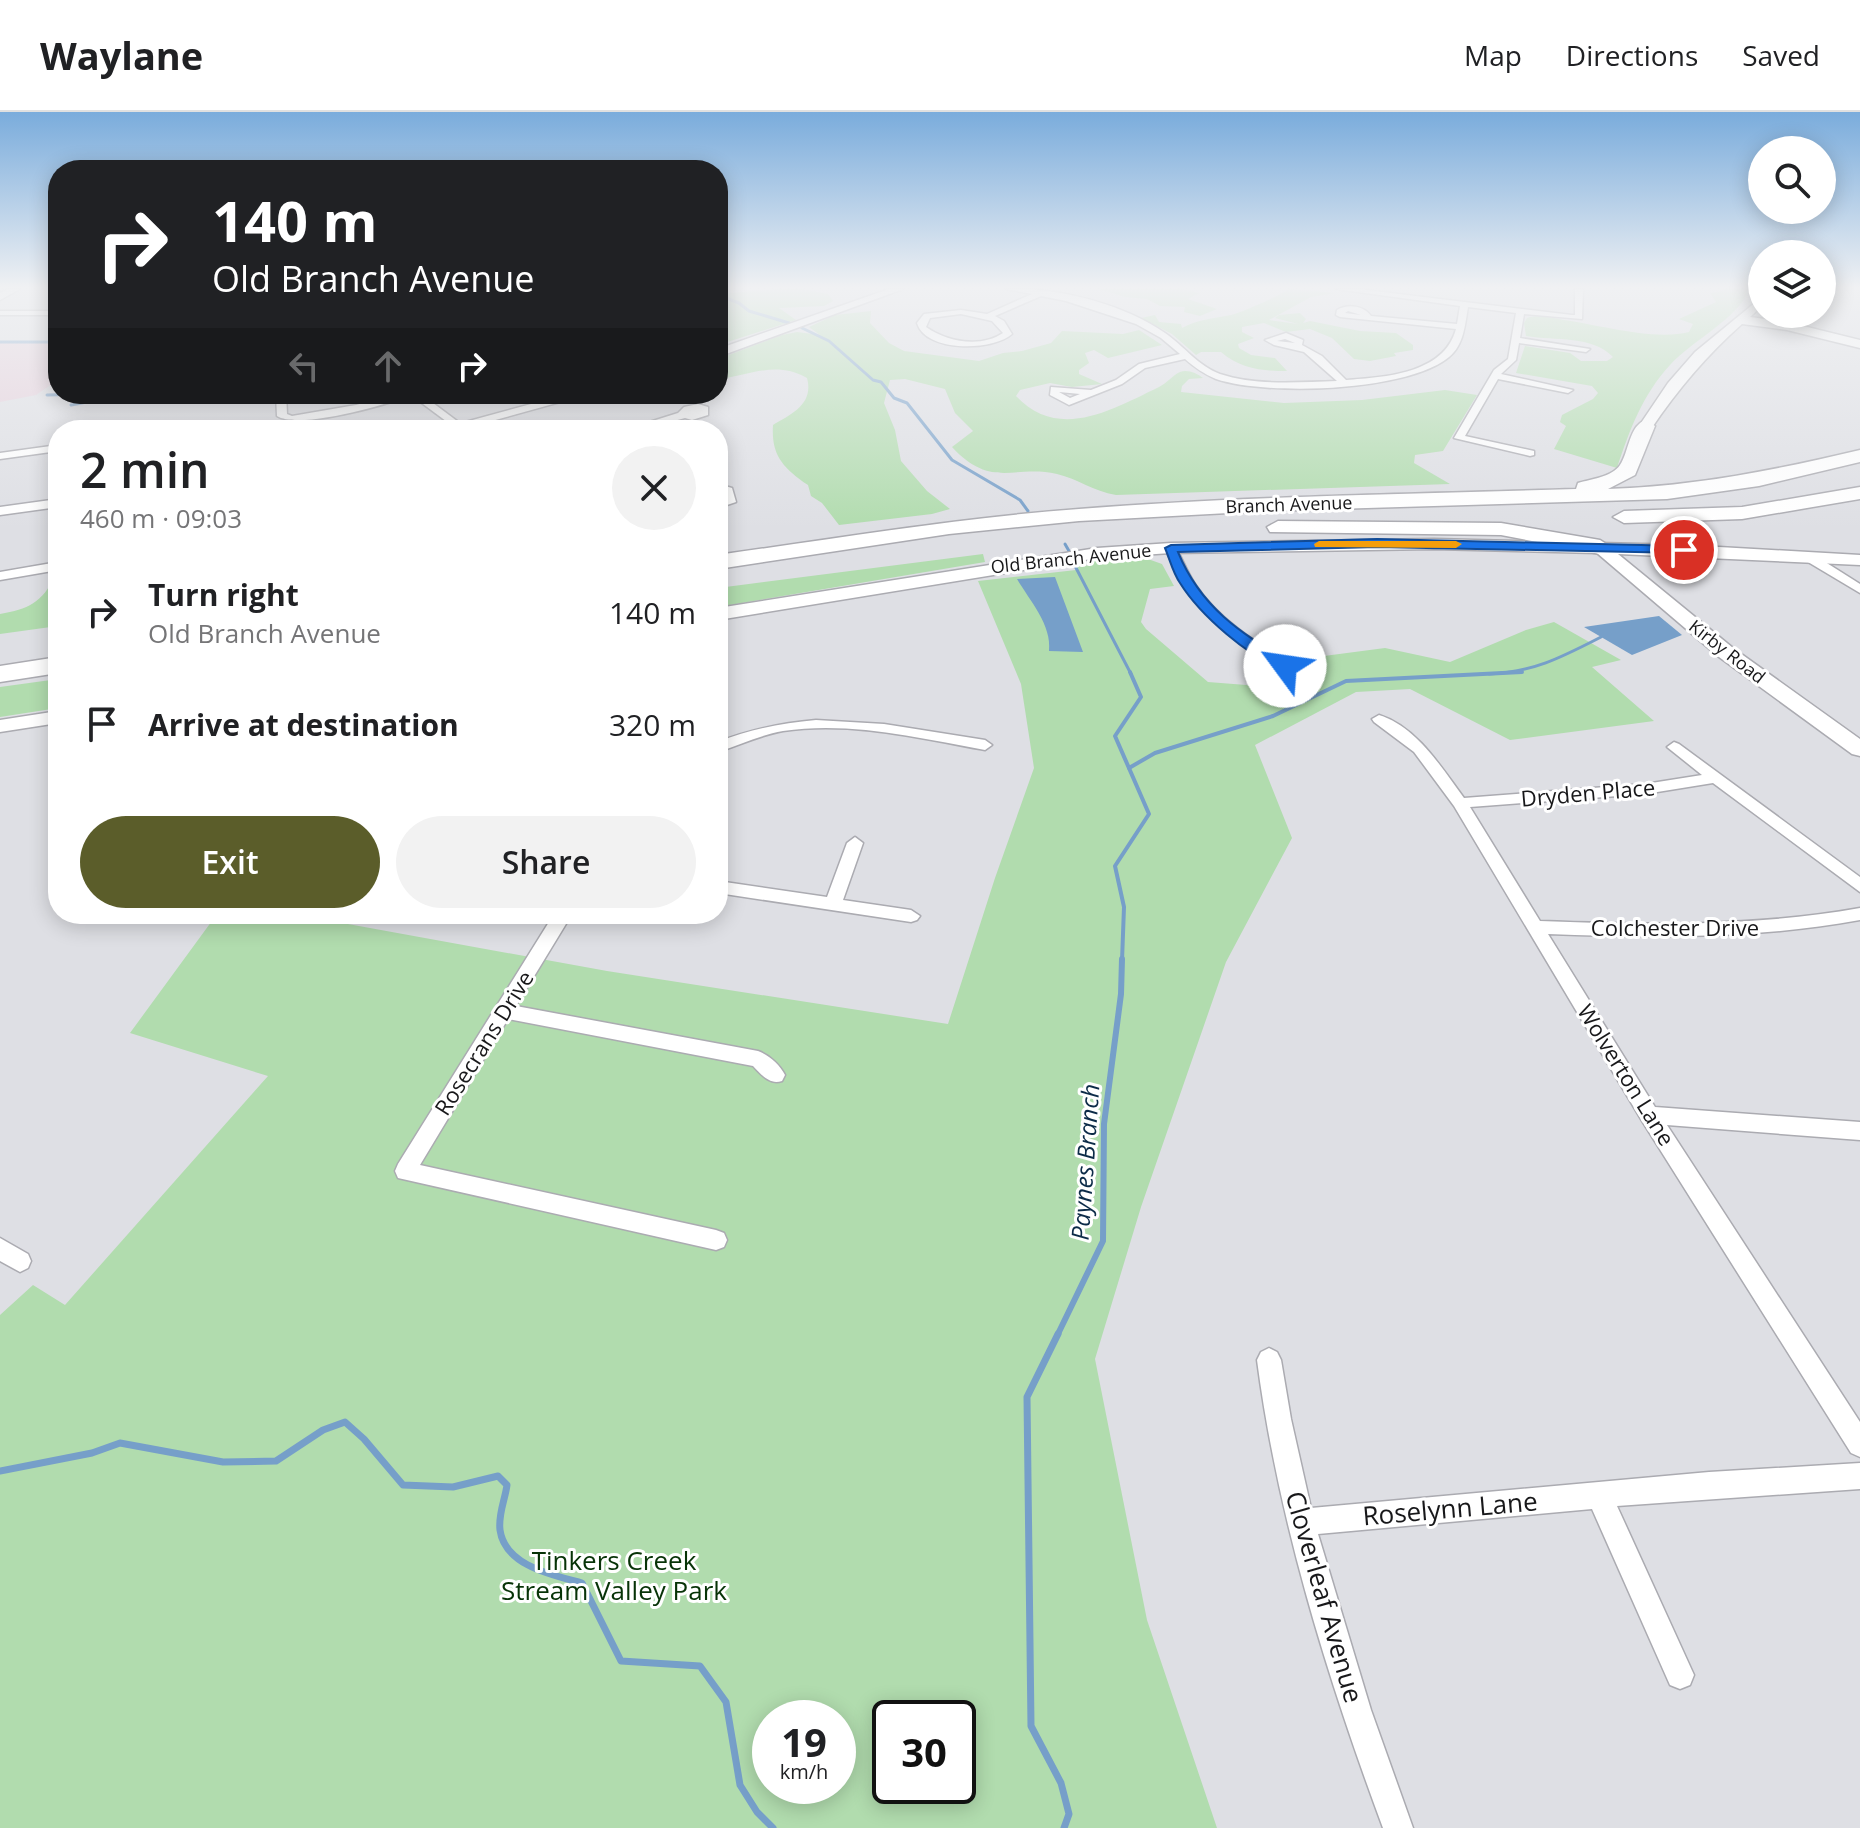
<!DOCTYPE html>
<html lang="en">
<head>
<meta charset="utf-8">
<style>
  body { margin:0; font-family:"Open Sans",sans-serif; background:#f2f2f2; color:#202124; height:100vh; display:flex; flex-direction:column; font-size:30px; white-space:nowrap }
  * { box-sizing:border-box; margin:0 }
  p { font-size:26px; color:#757577 }
  .icon { flex:none; width:44px; height:44px; fill:none; stroke:currentColor; stroke-width:2; stroke-linecap:round; stroke-linejoin:round }
  .map { position:relative; flex:1; overflow:hidden }
  .sheet { position:absolute; left:48px; top:308px; width:680px; height:504px; display:flex; flex-direction:column; background:#fff; border-radius:32px; box-shadow:0 4px 20px #0003 }
  .sheet>* { flex:none }
  .top-card { position:absolute; left:48px; top:48px; width:680px; height:244px; border-radius:32px; box-shadow:0 4px 20px #0003; background:#202124; color:#fff; overflow:hidden }
  .buttons { position:absolute; left:1748px; top:24px; display:grid; gap:16px }
  .buttons a { display:grid; place-items:center; width:88px; height:88px; border-radius:50%; background:#fff; box-shadow:0 4px 20px #0003; font-size:40px }
  .speed { position:absolute; left:752px; top:1588px; display:flex; gap:16px; font-size:40px; font-weight:700; text-align:center }
  .speed>* { display:grid; place-content:center; width:104px; height:104px; border-radius:50%; background:#fff; box-shadow:0 4px 20px #0003; line-height:1 }
  .speed small { font-size:20px; font-weight:400 }
  .speed .limit { border:4px solid #111; border-radius:12px; background:#fff; color:#111 }
  .pin { position:absolute; display:grid; place-items:center; width:68px; height:68px; color:#fff; margin:-34px; border:4px solid #fff; border-radius:50%; box-shadow:0 2px 8px #0007 }
  .me { position:absolute; width:88px; margin:-44px; rotate:301deg; stroke-linejoin:round; filter:drop-shadow(0 0 6px #0008) }
  .turn { display:flex; align-items:center; gap:28px; height:168px; padding:0 32px; font-size:36px }
  .turn .icon { width:104px; height:104px; stroke-width:2.5 }
  .turn b { display:block; font-size:56px; line-height:68px }
  .lanes { display:flex; align-items:center; height:76px; padding:0 32px; background:#0003; justify-content:center; gap:40px; direction:ltr }
  .lanes .off { opacity:.35 }
  .round { display:grid; place-items:center; flex:none; width:84px; height:84px; border-radius:42px; background:#f2f2f2 }
  .headline { display:flex; align-items:center; justify-content:space-between; height:136px; padding:0 32px }
  h1 { font-size:48px; font-weight:600; line-height:60px }
  .action { display:flex; gap:16px; margin-top:auto; padding:16px 32px }
  .action a { flex:1; height:92px; border-radius:48px; background:#5b5d2a; color:#fff; font-size:32px; font-weight:600; line-height:92px; text-align:center }
  .action a+a { background:#f2f2f2; color:#202124 }
  ul { padding:0; list-style:none }
  li { display:flex; align-items:center; gap:24px; height:112px; padding:0 32px }
  li div { flex:1 }
  li b { display:block; font-size:30px }
  li em { font-style:normal }
  header { display:flex; align-items:center; gap:48px; box-sizing:border-box; height:112px; padding:0 40px; background:#fff; border-bottom:2px solid #e0e0e0 }
  header strong { font-size:38px }
  nav { display:flex; gap:44px; margin-inline-start:auto; font-size:28px }
  .map>svg:first-child { display:block }
  .education { fill:#e5ceda }
  .green { fill:#b1dcae; fill-rule:evenodd }
  .water { fill:#769fc9 }
  .lines { fill:none; stroke-linecap:round; stroke-linejoin:round }
  .stream-far3 { stroke:#769fc9; stroke-width:3 }
  .stream-far2 { stroke:#769fc9; stroke-width:4 }
  .stream-far1 { stroke:#769fc9; stroke-width:6 }
  .stream { stroke:#769fc9; stroke-width:7 }
  .minor-casing { stroke:#ababb1; stroke-width:3 }
  .tertiary-casing { stroke:#ababb1; stroke-width:3 }
  .secondary-casing { stroke:#ababb1; stroke-width:3 }
  .motorway-casing { stroke:#ababb1; stroke-width:3 }
  .minor { fill:#fff; fill-rule:evenodd }
  .tertiary { fill:#fff; fill-rule:evenodd }
  .secondary { fill:#fff; fill-rule:evenodd }
  .motorway { fill:#fff; fill-rule:evenodd }
  .route { fill:#1a73e8; stroke:#114b97; stroke-width:2 }
  .slow { fill:#f59e0b }
  .labels { text-anchor:middle; stroke-width:6; stroke-linejoin:round; paint-order:stroke }
  .far-street-label { font-size:18px; fill:#18181a; stroke:#fff }
  .street-label { font-size:22px; fill:#18181a; stroke:#fff }
  .water-label { font-size:24px; font-style:italic; fill:#0c2b48; stroke:#fff }
  .near-street-label { font-size:26px; fill:#18181a; stroke:#fff }
  .near-park-label { font-size:26px; fill:#073307; stroke:#fff }
</style>
</head>
<body>
<header>
<strong>Waylane</strong>
<nav><a>Map</a><a>Directions</a><a>Saved</a></nav>
</header>
<div class="map">
<svg width="1860" height="1716" viewBox="0 0 1860 1716">
  <rect width="100%" height="100%" fill="#dedfe4"/>
  <polygon class="education" points="0,229 58,230 58,268 36,283 0,290"/>
  <g class="green">
    <polygon points="780,177 802,177 828,182 833,189 824,194 779,196 796,208 718,233 718,182"/>
    <polygon points="1099,177 1182,177 1199,181 1188,187 1217,197 1200,204 1184,200 1185,195 1160,194 1147,187 1125,185"/>
    <path d="M1289,177L1335,181L1311,185L1269,208L1298,212L1275,206L1279,203L1300,201L1306,207L1303,211L1310,209L1360,219L1396,221L1413,233V238L1394,241L1396,244L1370,249L1354,247L1332,226L1310,217L1286,220L1264,211L1242,215V220L1254,226L1238,232L1239,236L1251,243L1275,246L1287,259C1262,259 1241,257 1221,240H1201L1196,243L1172,222L1141,206L1155,203L1159,210L1181,212L1182,216C1199,207 1211,207 1231,203C1243,200 1279,184 1289,177Z"/>
    <path d="M1722,177H1750C1737,207 1693,228 1670,253C1643,282 1629,319 1617,356L1554,337L1566,314L1560,310L1562,303L1593,287L1598,281L1592,274L1516,261L1525,234L1570,241L1581,249H1607L1613,245C1592,223 1556,229 1526,224L1524,211L1527,206C1538,202 1552,206 1564,208C1600,213 1654,229 1689,220L1693,212L1679,207L1716,190L1710,181L1723,179Z"/>
    <path d="M871,199L870,211L889,231L904,239L979,249L1003,241L1022,239L1051,231L1062,219L1123,222L1139,218L1162,233L1108,246L1094,238L1085,241L1089,251L1079,258V262L1102,272L1072,275L1050,271L1020,278L1016,284C1059,330 1113,297 1159,275C1167,271 1173,263 1180,260C1187,257 1197,261 1203,266L1189,267L1182,274L1181,280L1284,291L1362,288L1445,278L1477,283L1443,339L1415,343L1414,351L1450,372L1116,383C1093,379 1078,367 1057,362C1014,352 992,378 952,335L973,319L955,301L945,277L905,267L890,268L884,291L895,318L901,349L927,379L950,397L932,402L839,413L822,391L811,384L808,373C783,356 771,343 773,313C792,302 814,292 807,266C775,248 749,264 718,267V247L782,223L797,220L820,223L809,215L835,203Z"/>
    <polygon points="983,442 985,450 718,495 718,476"/>
    <path d="M1145,446L1162,452L1174,474L1150,477L1141,510L1146,517L1208,570L1259,574L1282,562L1290,567L1324,544L1385,536L1450,550L1526,518L1554,510L1621,548L1592,555L1654,609L1510,628L1410,577L1356,580L1255,633L1292,726L1226,850L1141,1095L1095,1247L1147,1508L1217,1716H0V1203L33,1173L65,1193L268,964L130,921L217,802H293L607,859L948,912L995,766L1034,656L1021,572L978,469L1076,458L1075,455L1091,453L1089,449ZM770,1606H838V1674H770ZM890,1606H958V1674H890Z"/>
    <path d="M58,463V514L0,522V502C28,497 42,491 55,464Z"/>
    <polygon points="58,567 58,596 0,605 0,575"/>
  </g>
  <g class="water">
    <path d="M1055,465L1083,540L1049,539C1052,513 1030,489 1017,467Z"/>
    <polygon points="1659,504 1682,523 1632,543 1584,515"/>
  </g>
  <g class="lines">
    <g class="stream-far3">
      <polyline points="718,183 739,191 749,199 789,211"/>
      <polyline points="802,216 829,229 873,268 881,270 894,286 907,291 952,348 1020,388 1028,399"/>
      <polyline points="0,230 58,230"/>
      <polyline points="47,283 89,282"/>
      <polyline points="71,293 129,282"/>
      <polyline points="1065,432 1069,439"/>
      <polyline points="1074,452 1131,562"/>
      <path d="M1489,562C1534,560 1562,545 1601,525"/>
    </g>
    <g class="stream-far2">
      <polyline points="1129,656 1155,641 1273,604 1346,569 1522,560"/>
      <polyline points="1122,849 1124,795 1115,754 1149,702 1115,624 1141,585 1130,560"/>
    </g>
    <polyline class="stream-far1" points="1057,1224 1103,1129 1104,1012 1121,882 1122,847"/>
    <g class="stream">
      <polyline points="1058,1222 1027,1285 1031,1614 1061,1671 1069,1702 1064,1716"/>
      <path d="M0,1359L92,1341L120,1331L223,1350L276,1349L323,1318L345,1310L364,1327L403,1373L453,1375L498,1364L507,1373C505,1388 498,1402 500,1418C505,1454 553,1463 582,1471L621,1549L700,1554L726,1590L740,1673L757,1700L773,1716"/>
    </g>
    <defs>
      <g id="minor">
        <path d="M1006,177C1057,175 1123,192 1165,221C1184,234 1198,254 1220,262C1256,274 1300,270 1337,269L1304,240L1274,233L1265,228L1286,221L1303,228L1302,233L1322,244L1346,268C1385,265 1444,262 1456,217L1340,205L1336,203L1337,198C1347,192 1363,193 1371,204L1457,212L1460,194L1336,177H1358L1572,203H1575V177H1583L1582,207L1524,202L1520,226L1590,237L1586,240L1519,231L1516,248L1501,262L1573,278L1568,281L1498,267L1465,324L1534,339V343L1530,344L1454,326L1494,258L1508,247L1516,201L1468,195C1465,212 1464,233 1449,245C1407,280 1266,284 1216,267C1204,262 1194,255 1185,247L1145,256L1122,272L1069,293L1050,283L1051,275L1091,278L1116,268L1139,252L1180,242L1161,226L1136,212L1066,189L1041,184L995,204L1004,209L1012,222C993,239 926,241 917,211L924,202L961,198L987,202L1032,182ZM1348,199L1361,203L1345,201ZM961,202L992,209L1003,221C981,236 947,230 926,215L930,206ZM1285,227L1295,231L1277,229ZM1059,280L1080,282L1070,286Z"/>
        <rect x="0" y="199" width="58" height="4"/>
        <path d="M276,282H286L287,302L292,304L356,293L396,282H421L469,318H458L411,283C386,293 299,318 277,304Z"/>
        <polygon points="698,292 708,295 708,303 692,308 685,306 640,318 624,318 678,301 684,295"/>
        <polygon points="58,333 58,339 0,347 0,341"/>
        <polygon points="718,372 732,376 736,390 718,396 718,389 726,386 723,380 718,378"/>
        <path d="M1167,434H1175C1182,446 1187,460 1195,472C1218,507 1255,530 1290,551V557C1278,559 1267,549 1257,542C1215,515 1184,483 1165,436Z"/>
        <polygon points="1803,441 1811,441 1860,472 1860,481 1803,447"/>
        <polygon points="58,450 58,458 0,468 0,460"/>
        <path d="M1379,603C1417,615 1441,655 1464,686L1645,672L1702,663L1667,635L1674,630L1679,632L1860,765V780L1713,671L1645,682L1470,695L1540,809C1648,813 1754,815 1860,796V808C1756,827 1653,826 1548,822L1655,995L1860,1010V1028L1667,1013L1860,1310V1345L1851,1341L1642,1009L1454,694L1414,640L1374,610L1372,607Z"/>
        <path d="M816,608L884,612L985,628L992,633L985,638C919,626 850,609 783,619C760,623 740,633 718,640V630C751,617 782,611 816,608Z"/>
        <polygon points="855,725 863,731 843,788 911,798 920,804 917,808 911,810 718,781 718,769 827,785 847,731"/>
        <path d="M554,802H572L516,894L758,939C769,943 780,953 785,963L782,969C769,973 762,963 753,954L508,907L420,1053L716,1118L724,1121L727,1128L724,1135L716,1138L398,1066L395,1059L398,1052Z"/>
        <polygon points="0,1126 28,1142 31,1149 28,1156 20,1160 0,1149"/>
        <path d="M1269,1236L1277,1240L1281,1248L1291,1307L1311,1396L1709,1360L1860,1351V1377L1617,1394L1694,1563L1690,1573L1680,1577L1670,1573L1592,1397L1318,1422L1371,1598L1413,1716H1383C1327,1565 1278,1407 1257,1248L1261,1240Z"/>
      </g>
      <g id="tertiary">
        <polygon points="8,177 20,177 0,188 0,181"/>
        <polygon points="889,177 903,177 718,245 718,237"/>
        <polygon points="568,282 589,282 459,318 436,318"/>
        <polygon points="58,387 58,395 0,403 0,395"/>
      </g>
      <g id="secondary">
        <path d="M1762,185V194L1750,205L1787,210L1860,228V236L1787,218L1742,212C1706,244 1678,277 1651,317H1641L1639,314L1668,271L1695,240Z"/>
        <polygon points="1434,427 1684,433 1860,443 1860,453 1618,442 1733,536 1860,627 1860,644 1852,642 1719,545 1597,441 1434,437 1171,441 1097,446 718,508 718,496 1097,436 1171,431"/>
        <polygon points="58,599 58,611 0,620 0,608"/>
      </g>
      <g id="motorway">
        <path d="M1646,308L1655,314L1635,363L1608,377C1695,374 1776,358 1860,338V350L1759,374L1667,387L1266,399L1079,409L949,422L718,457V443C838,426 958,406 1079,397C1244,384 1411,382 1576,377L1578,371C1591,367 1612,365 1620,353C1629,340 1629,313 1646,308Z"/>
        <polygon points="1860,375 1860,387 1742,407 1624,411 1613,405 1624,399 1742,395"/>
        <polygon points="1278,409 1501,411 1600,428 1611,435 1600,442 1501,423 1270,420 1267,415"/>
        <polygon points="58,545 58,561 0,570 0,554"/>
      </g>
    </defs>
    <use href="#minor" class="minor-casing"/>
    <use href="#tertiary" class="tertiary-casing"/>
    <use href="#secondary" class="secondary-casing"/>
    <use href="#motorway" class="motorway-casing"/>
    <use href="#minor" class="minor"/>
    <use href="#tertiary" class="tertiary"/>
    <use href="#secondary" class="secondary"/>
    <use href="#motorway" class="motorway"/>
  </g>
  <linearGradient id="sky" x2="0" y2="1"><stop stop-color="#7aacdc"/><stop offset="0.42" stop-color="#f0f1f3"/><stop offset="1" stop-color="#f0f1f3" stop-opacity="0"/></linearGradient>
  <rect width="1860" height="417" fill="url(#sky)"/>
  <path class="route" d="M1377,427L1684,434L1690,438L1684,441L1377,435L1178,440C1201,496 1240,520 1290,551L1292,554L1285,558C1249,546 1200,503 1180,471C1173,461 1170,448 1165,436L1171,433Z"/>
  <polygon class="slow" points="1319,429 1456,429 1462,432 1456,436 1315,435 1314,432"/>
  <g class="labels">
    <g class="far-street-label">
      <text transform="translate(1289 393) rotate(-2)" y="6">Branch Avenue</text>
      <text transform="translate(1071 447) rotate(-6)" y="6">Old Branch Avenue</text>
      <text transform="translate(1727 540) rotate(38)" y="6">Kirby Road</text>
    </g>
    <g class="street-label">
      <text transform="translate(1588 681) rotate(-5)" y="8">Dryden Place</text>
      <text x="1675" y="824">Colchester Drive</text>
      <text transform="translate(484 931) rotate(-58)" y="8">Rosecrans Drive</text>
      <text transform="translate(1626 963) rotate(58)" y="8">Wolverton Lane</text>
    </g>
    <g class="water-label">
      <text transform="translate(1086 1050) rotate(-86)" y="8">Paynes Branch</text>
    </g>
    <g class="near-street-label">
      <text transform="translate(1450 1397) rotate(-5)" y="9">Roselynn Lane</text>
      <text transform="translate(1324 1485) rotate(74)" y="9">Cloverleaf Avenue</text>
    </g>
    <g class="near-park-label">
      <text x="614" y="1458">Tinkers Creek<tspan x="614" dy="30">Stream Valley Park</tspan></text>
    </g>
  </g>
</svg>
<div class="buttons">
<a><svg class="icon" aria-label="search" viewBox="0 0 24 24"><circle cx="10" cy="10" r="6"/><path d="M15 15l6 6"/></svg></a>
<a><svg class="icon" aria-label="layers" viewBox="0 0 24 24"><path d="M12 4l9 5-9 5-9-5zM3 14l9 5 9-5"/></svg></a>
</div>
<div class="speed"><div>19<small>km/h</small></div><div class="limit">30</div></div>
<div class="pin" style="left:1684px;top:438px;background:#d93025"><svg class="icon" aria-label="arrive" viewBox="0 0 24 24"><path d="M6 21V4h12l-3 4 3 4H6"/></svg></div>
<svg class="me" style="left:1285px;top:554px" viewBox="-20 -20 40 40"><circle r="19" fill="#fff"/><path d="M0-13L10 11 0 6-10 11z" fill="#1a73e8"/></svg>
<div class="top-card">
<div class="turn"><svg class="icon" aria-label="right" viewBox="0 0 24 24"><path d="M7 20v-9h11M14 6l5 5-5 5"/></svg><div><b>140 m</b>Old Branch Avenue</div></div>
<div class="lanes"><svg class="icon off" aria-label="left" viewBox="0 0 24 24"><path d="M17 20v-9H6M10 6l-5 5 5 5"/></svg><svg class="icon off" aria-label="ahead" viewBox="0 0 24 24"><path d="M12 20V5M6 11l6-6 6 6"/></svg><svg class="icon" aria-label="right" viewBox="0 0 24 24"><path d="M7 20v-9h11M14 6l5 5-5 5"/></svg></div>
</div>
<section class="sheet">
<div class="headline"><div><h1>2 min</h1><p>460 m · 09:03</p></div><a class="round"><svg class="icon" aria-label="close" viewBox="0 0 24 24"><path d="M6 6l12 12M18 6L6 18"/></svg></a></div>
<ul>
<li><svg class="icon" aria-label="right" viewBox="0 0 24 24"><path d="M7 20v-9h11M14 6l5 5-5 5"/></svg><div><b>Turn right</b><p>Old Branch Avenue</p></div><em>140 m</em></li>
<li><svg class="icon" aria-label="arrive" viewBox="0 0 24 24"><path d="M6 21V4h12l-3 4 3 4H6"/></svg><div><b>Arrive at destination</b></div><em>320 m</em></li>
</ul>
<div class="action"><a>Exit</a><a>Share</a></div>
</section>
</div>
</body>
</html>
